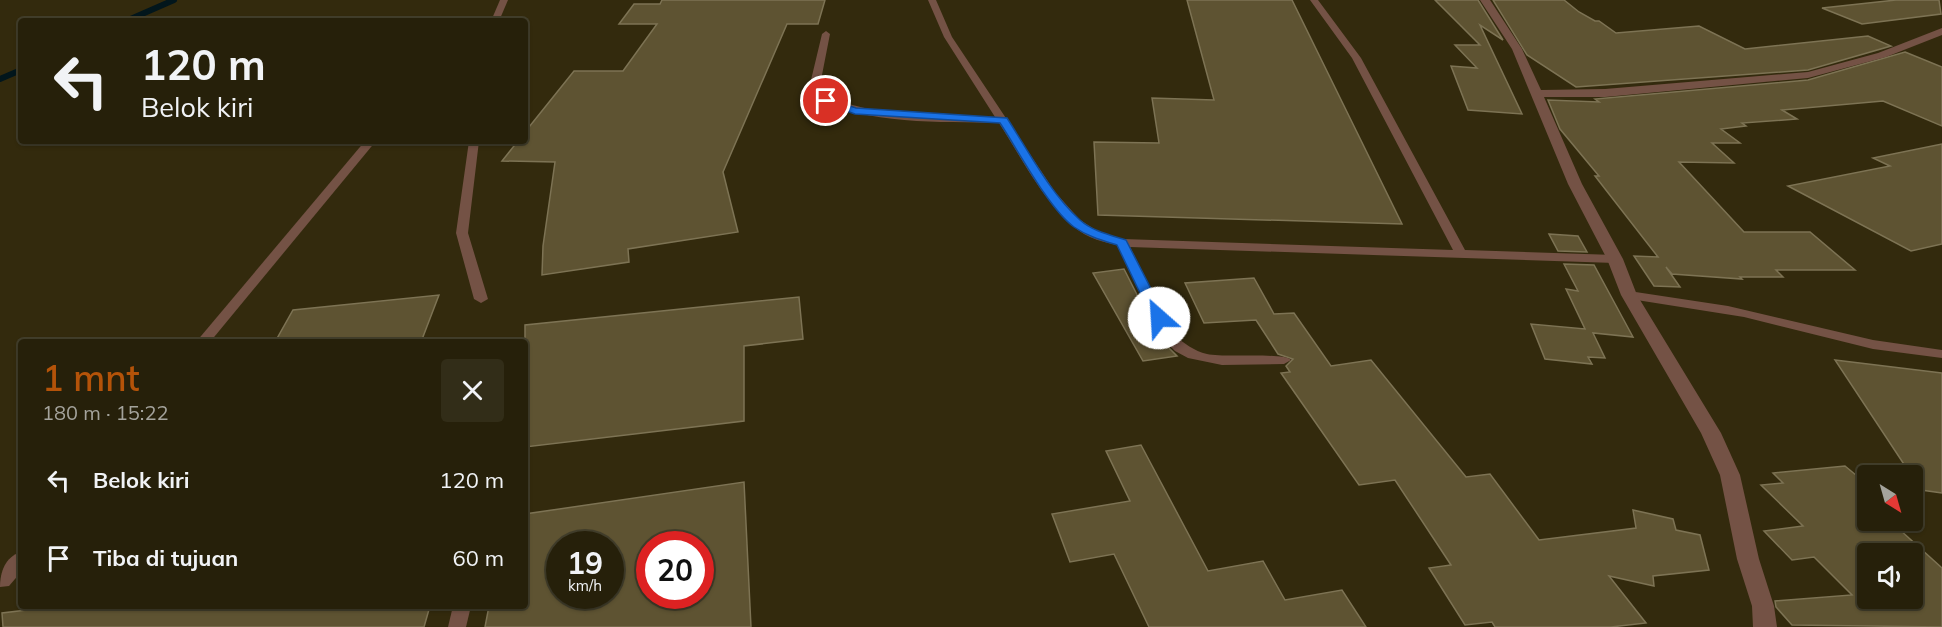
<!DOCTYPE html>
<html lang="id">
<head>
<meta charset="utf-8">
<style>
  body { margin:0; font-family:Mulish,sans-serif; background:#322d18; color:#f1f3f6; height:100vh; display:flex; flex-direction:column; font-size:22px; white-space:nowrap }
  * { box-sizing:border-box; margin:0 }
  p { font-size:20px; color:#a4a39c }
  .icon { flex:none; width:33px; height:33px; fill:none; stroke:currentColor; stroke-width:2; stroke-linecap:round; stroke-linejoin:round }
  .map { position:relative; flex:1; overflow:hidden }
  .panel { position:absolute; left:18px; top:339px; width:510px; height:270px; display:flex; flex-direction:column; background:#26200a; border-radius:6px; box-shadow:0 2px 4px #0004,0 0 0 2px #423e2b }
  .panel>* { flex:none }
  .guide { position:absolute; left:18px; top:18px; width:510px; height:126px; border-radius:6px; box-shadow:0 2px 4px #0004,0 0 0 2px #423e2b; background:#26200a; color:#f1f3f6; overflow:hidden }
  .needle { width:39px; rotate:143deg }
  .controls { position:absolute; left:1857px; top:465px; display:grid; gap:12px }
  .controls a { display:grid; place-items:center; width:66px; height:66px; border-radius:6px; background:#26200a; box-shadow:0 2px 4px #0004,0 0 0 2px #423e2b; font-size:30px }
  .speed { position:absolute; left:546px; top:531px; display:flex; gap:12px; font-size:30px; font-weight:700; text-align:center }
  .speed>* { display:grid; place-content:center; width:78px; height:78px; border-radius:50%; background:#26200a; box-shadow:0 2px 4px #0004,0 0 0 2px #423e2b; line-height:1 }
  .speed small { font-size:15px; font-weight:400 }
  .speed .limit { border:9px solid #d22; background:#fff; color:#111 }
  .pin { position:absolute; display:grid; place-items:center; width:51px; height:51px; color:#fff; margin:-26px; border:3px solid #fff; border-radius:50%; box-shadow:0 2px 6px #0007 }
  .me { position:absolute; width:66px; margin:-33px; rotate:334deg; stroke-linejoin:round; filter:drop-shadow(0 0 4px #0008) }
  .turn { display:flex; align-items:center; gap:21px; height:126px; padding:0 24px; font-size:27px }
  .turn .icon { width:78px; height:78px; stroke-width:2.5 }
  .turn b { display:block; font-size:42px; line-height:51px }
  .round { display:grid; place-items:center; flex:none; width:63px; height:63px; border-radius:6px; background:#322d18 }
  .summary { display:flex; align-items:center; justify-content:space-between; height:102px; padding:0 24px }
  h1 { font-size:36px; font-weight:600; line-height:45px; color:#b45309 }
  ul { padding:0; list-style:none }
  li { display:flex; align-items:center; gap:18px; height:78px; padding:0 24px }
  li div { flex:1 }
  li b { display:block; font-size:22px }
  li em { font-style:normal }
  .map>svg:first-child { display:block }
  .lines { fill:none; stroke-linecap:round; stroke-linejoin:round }
  .stream { stroke:#02161c; stroke-width:6 }
  .building { fill:#5e5332; stroke:#7d7354; stroke-width:1.5; fill-rule:evenodd }
  .service { fill:#745245; fill-rule:evenodd }
  .minor { fill:#745245; fill-rule:evenodd }
  .route { fill:#1a73e8; stroke:#114b97; stroke-width:1.5 }
</style>
</head>
<body>
<div class="map">
<svg width="1942" height="627" viewBox="0 0 1942 627">
  <rect width="100%" height="100%" fill="#332a0d"/>
  <g class="lines">
    <g class="stream">
      <polyline points="126,21 174,0"/>
      <polyline points="0,79 21,70"/>
    </g>
  </g>
  <g class="building">
    <polygon points="662,0 825,0 818,24 787,24 723,172 738,232 628,249 629,262 542,275 543,246 555,162 502,161 518,141 525,141 525,132 574,71 623,71 657,24 619,24 634,4 660,4"/>
    <polygon points="1187,0 1292,0 1402,224 1098,215 1094,142 1159,143 1152,98 1214,100"/>
    <polygon points="1435,0 1478,0 1503,40 1480,25 1522,114 1468,110 1451,66 1477,68 1455,45 1480,45"/>
    <polygon points="1493,0 1564,0 1579,12 1595,21 1599,21 1616,33 1699,26 1745,49 1868,36 1891,46 1808,70 1576,87 1527,55"/>
    <polygon points="1896,0 1939,0 1941,14 1862,24 1822,8"/>
    <polygon points="1905,52 1942,67 1942,126 1883,101 1782,110 1797,119 1742,123 1746,126 1721,129 1740,143 1712,143 1734,163 1679,162 1744,232 1810,232 1855,270 1776,270 1783,277 1740,277 1742,279 1672,274 1666,267 1680,287 1654,286 1634,256 1658,257 1595,176 1599,176 1560,129 1548,100 1599,102 1595,99 1808,80"/>
    <polygon points="1942,144 1942,244 1911,251 1788,186 1890,166 1873,158"/>
    <polygon points="1549,234 1578,236 1587,252 1558,251"/>
    <polygon points="1564,264 1594,265 1633,337 1593,333 1605,358 1588,357 1592,364 1545,359 1531,324 1585,329 1566,289 1578,291"/>
    <polygon points="1124,269 1159,338 1177,356 1143,361 1093,273"/>
    <polygon points="1254,278 1274,314 1294,313 1331,366 1371,360 1466,477 1490,474 1539,540 1636,528 1633,510 1673,519 1676,530 1700,535 1709,570 1653,576 1654,586 1609,576 1646,623 1611,627 1495,627 1492,622 1465,625 1429,568 1451,565 1395,480 1359,485 1281,373 1290,372 1286,366 1293,359 1278,354 1256,320 1204,323 1185,283"/>
    <polygon points="439,295 421,342 275,342 293,310"/>
    <polygon points="799,297 803,339 744,346 744,421 525,447 525,325"/>
    <polygon points="1835,360 1942,373 1942,493 1921,490"/>
    <polygon points="1141,445 1208,571 1263,561 1285,600 1342,590 1366,627 1149,627 1114,554 1070,562 1052,514 1130,501 1106,451"/>
    <path d="M1845,466L1868,485V520H1889L1942,568V627L1792,625L1776,607L1775,601L1852,595L1814,557L1792,560L1764,531L1803,526L1761,485L1783,483L1773,473ZM1868,554H1912V598H1868Z"/>
    <path d="M744,482L751,627H485L489,606H525V514ZM560,544H610V596H560ZM650,544H700V596H650Z"/>
    <polygon points="61,606 430,606 424,627 3,627 2,613"/>
  </g>
  <g class="lines">
    <g class="service">
      <polygon points="500,0 508,0 499,21 491,21"/>
      <path d="M928,0H936L952,37L1055,192L1080,220L1099,232L1123,239L1453,250L1352,58L1310,0H1318L1361,58L1465,250L1615,255L1621,259L1615,263L1130,247L1174,335C1184,343 1194,351 1207,354C1224,358 1284,352 1291,360L1284,364L1222,365L1188,358L1175,351L1161,337L1117,245C1108,243 1099,241 1090,237C1052,219 1022,158 999,123C942,121 865,126 815,96L811,80L822,34L826,31L830,34L821,80L823,93C870,119 942,115 995,117L944,37Z"/>
      <polygon points="365,141 376,141 210,342 196,342"/>
      <polygon points="469,141 479,141 468,233 488,299 481,303 474,299 456,233"/>
      <polygon points="1629,291 1728,306 1873,340 1942,350 1942,358 1873,349 1744,317 1624,298 1622,295 1624,292"/>
      <path d="M21,552V572L9,586L0,587C0,572 5,557 21,552Z"/>
      <polygon points="453,606 471,606 466,627 448,627"/>
    </g>
    <polygon class="minor" points="1480,0 1490,0 1522,49 1541,90 1605,89 1808,72 1878,53 1942,28 1942,35 1886,57 1808,78 1605,97 1544,97 1582,184 1623,259 1637,295 1721,433 1740,475 1759,559 1774,606 1777,627 1753,627 1752,606 1737,559 1720,475 1701,433 1621,295 1607,259 1568,184 1512,49"/>
  </g>
  <path class="route" d="M826,98L856,108L1007,118C1029,152 1050,193 1080,220C1092,231 1110,235 1126,240L1166,318L1159,322L1152,318L1117,245C1101,240 1087,236 1074,227C1049,209 1018,150 1000,123L855,114L822,103L821,101Z"/>
</svg>
<div class="controls">
<a><svg class="needle" viewBox="-14 -14 28 28"><path d="M0-13l5 13h-10z" fill="#e53935"/><path d="M0 13l5-13h-10z" fill="#a4a39c"/></svg></a>
<a><svg class="icon" aria-label="sound" viewBox="0 0 24 24"><path d="M4 9h4l5-4v14l-5-4H4zM17 9q2 3 0 6"/></svg></a>
</div>
<div class="speed"><div>19<small>km/h</small></div><div class="limit">20</div></div>
<div class="pin" style="left:826px;top:101px;background:#d93025"><svg class="icon" aria-label="arrive" viewBox="0 0 24 24"><path d="M6 21V4h12l-3 4 3 4H6"/></svg></div>
<svg class="me" style="left:1159px;top:318px" viewBox="-20 -20 40 40"><circle r="19" fill="#fff"/><path d="M0-13L10 11 0 6-10 11z" fill="#1a73e8"/></svg>
<div class="guide">
<div class="turn"><svg class="icon" aria-label="left" viewBox="0 0 24 24"><path d="M17 20v-9H6M10 6l-5 5 5 5"/></svg><div><b>120 m</b>Belok kiri</div></div>
</div>
<section class="panel">
<div class="summary"><div><h1>1 mnt</h1><p>180 m · 15:22</p></div><a class="round"><svg class="icon" aria-label="close" viewBox="0 0 24 24"><path d="M6 6l12 12M18 6L6 18"/></svg></a></div>
<ul>
<li><svg class="icon" aria-label="left" viewBox="0 0 24 24"><path d="M17 20v-9H6M10 6l-5 5 5 5"/></svg><div><b>Belok kiri</b></div><em>120 m</em></li>
<li><svg class="icon" aria-label="arrive" viewBox="0 0 24 24"><path d="M6 21V4h12l-3 4 3 4H6"/></svg><div><b>Tiba di tujuan</b></div><em>60 m</em></li>
</ul>
</section>
</div>
</body>
</html>
